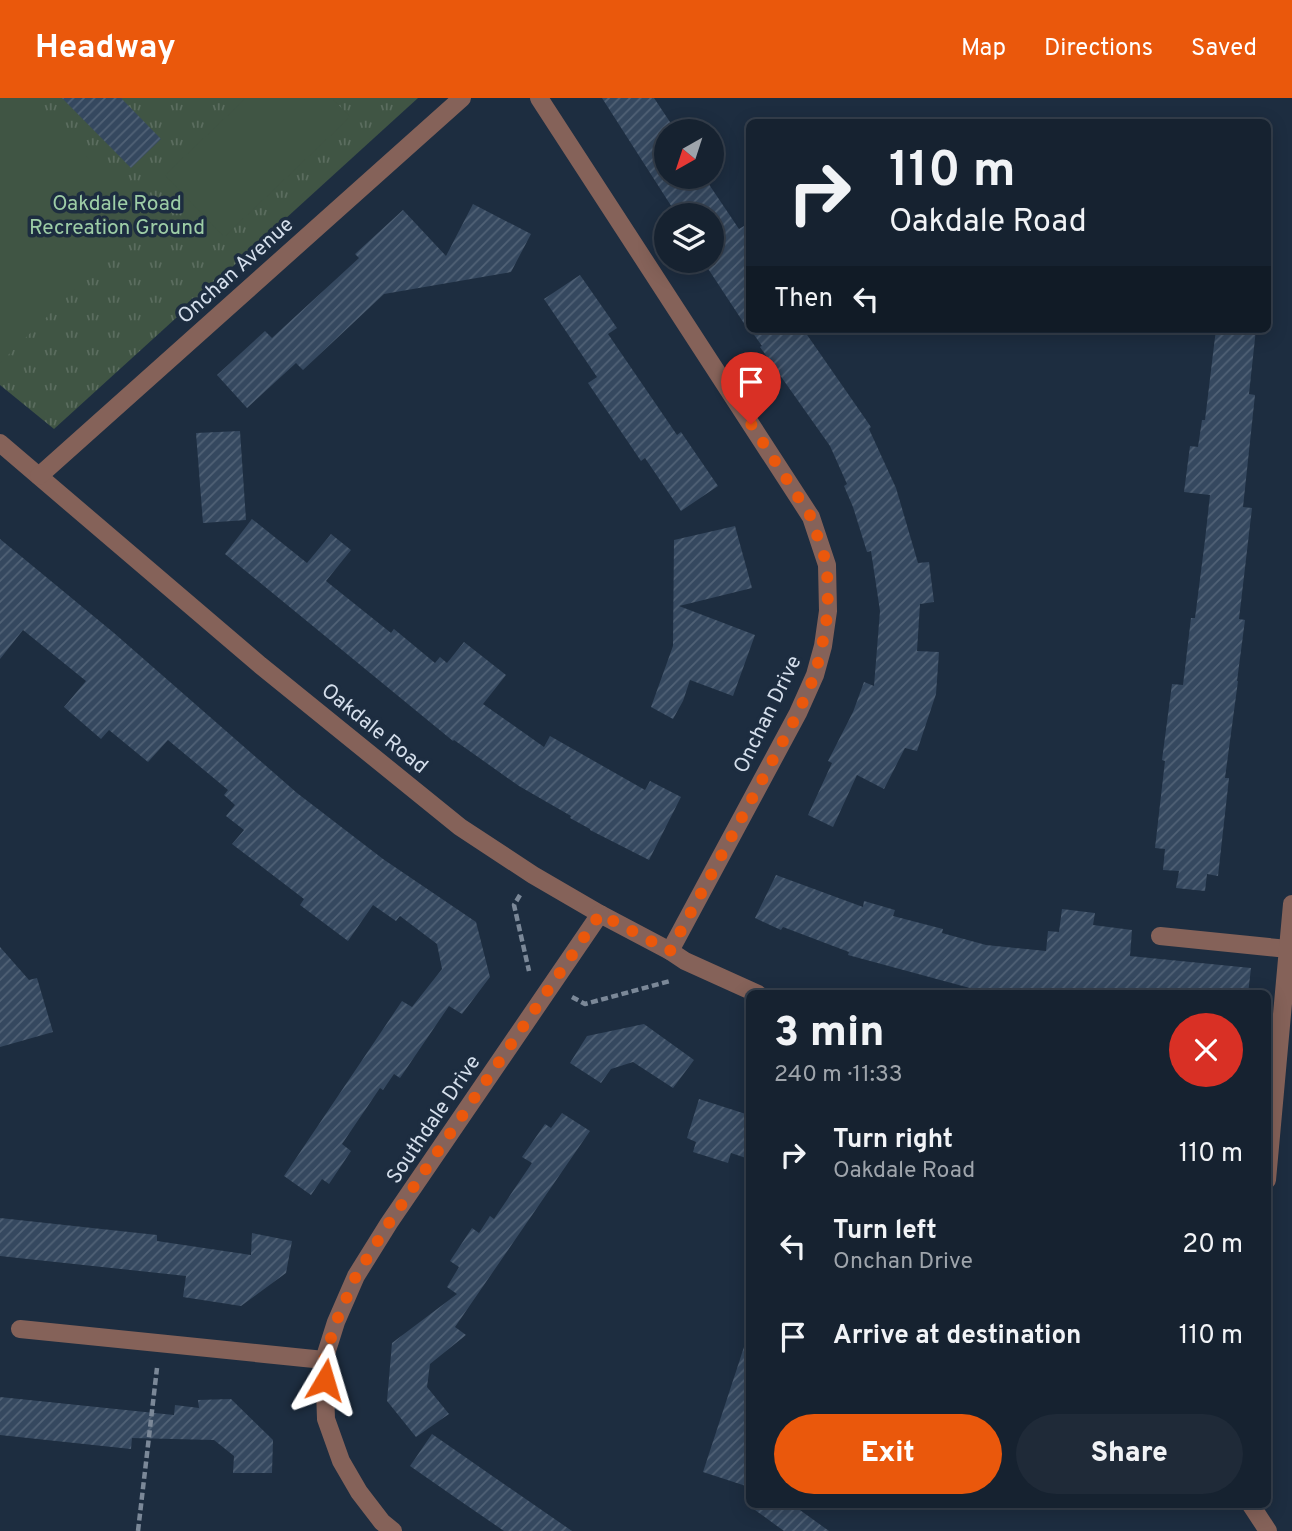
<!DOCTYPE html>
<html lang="en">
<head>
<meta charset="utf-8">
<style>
  body { margin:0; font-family:Overpass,sans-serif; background:#1f2a38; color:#f1f3f6; height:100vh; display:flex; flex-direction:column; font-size:26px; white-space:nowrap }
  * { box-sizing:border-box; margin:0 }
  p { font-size:23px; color:#9ea4ab }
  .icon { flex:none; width:38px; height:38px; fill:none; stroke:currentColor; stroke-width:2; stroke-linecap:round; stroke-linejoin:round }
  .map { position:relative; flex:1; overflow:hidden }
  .drawer { position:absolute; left:746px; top:892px; width:525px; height:518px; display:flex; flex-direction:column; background:#162230; border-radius:10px; box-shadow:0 4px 18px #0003,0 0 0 2px #353f4c }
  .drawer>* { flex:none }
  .top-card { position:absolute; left:746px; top:21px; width:525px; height:214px; border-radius:10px; box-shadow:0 4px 18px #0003,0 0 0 2px #353f4c; background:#162230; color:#f1f3f6; overflow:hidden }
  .needle { width:46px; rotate:219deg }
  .buttons { position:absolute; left:654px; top:21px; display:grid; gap:14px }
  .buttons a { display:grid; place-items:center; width:70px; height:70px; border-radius:50%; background:#162230; box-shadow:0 4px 18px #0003,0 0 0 2px #353f4c; font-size:35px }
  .pin { position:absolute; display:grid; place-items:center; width:60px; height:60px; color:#fff; margin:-72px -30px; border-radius:50% 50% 50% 0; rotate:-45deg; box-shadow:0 0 7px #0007 }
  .pin .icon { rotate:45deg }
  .me { position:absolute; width:77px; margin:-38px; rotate:7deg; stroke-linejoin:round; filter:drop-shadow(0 0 5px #0008) }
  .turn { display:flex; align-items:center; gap:24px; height:147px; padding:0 28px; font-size:32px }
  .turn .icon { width:91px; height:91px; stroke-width:2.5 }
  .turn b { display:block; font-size:49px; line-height:60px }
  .then { display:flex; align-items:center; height:66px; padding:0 28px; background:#0003; gap:14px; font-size:26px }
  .round { display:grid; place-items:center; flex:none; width:74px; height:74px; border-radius:37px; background:#1f2a38 }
  .head { display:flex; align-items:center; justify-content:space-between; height:119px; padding:0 28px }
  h1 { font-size:42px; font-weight:800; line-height:52px }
  .primary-button { display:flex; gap:14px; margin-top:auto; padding:14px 28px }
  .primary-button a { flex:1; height:80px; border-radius:42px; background:#ea580c; color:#fff; font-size:28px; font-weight:800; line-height:80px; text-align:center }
  .primary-button a+a { background:#1f2a38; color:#f1f3f6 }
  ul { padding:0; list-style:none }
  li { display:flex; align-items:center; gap:21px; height:91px; padding:0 28px }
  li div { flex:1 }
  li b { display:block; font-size:26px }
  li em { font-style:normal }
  header { display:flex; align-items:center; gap:42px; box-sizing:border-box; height:98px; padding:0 35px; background:#ea580c; color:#fff }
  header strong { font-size:33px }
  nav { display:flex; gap:38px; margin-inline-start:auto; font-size:24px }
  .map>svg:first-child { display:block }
  .grass { fill:url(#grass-tufts) }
  .pitch { fill:#405544 }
  .building { fill:url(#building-hatch) }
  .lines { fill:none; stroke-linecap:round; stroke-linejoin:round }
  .path { stroke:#7b8898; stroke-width:4.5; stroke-dasharray:7 3.5; stroke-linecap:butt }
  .minor { stroke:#856259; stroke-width:18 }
  .route { stroke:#ea580c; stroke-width:12; stroke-dasharray:0 21.6 }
  .labels { text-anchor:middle; stroke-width:7; stroke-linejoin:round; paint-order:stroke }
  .park-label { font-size:21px; fill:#9dcda6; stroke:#1d2d40 }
  .street-label { font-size:21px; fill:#d4deeb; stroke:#1d2d40 }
</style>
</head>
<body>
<header>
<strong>Headway</strong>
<nav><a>Map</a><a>Directions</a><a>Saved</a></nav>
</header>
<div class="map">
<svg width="1292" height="1433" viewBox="0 0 1292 1433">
  <defs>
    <pattern id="grass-tufts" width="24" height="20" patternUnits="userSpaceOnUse" patternTransform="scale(1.75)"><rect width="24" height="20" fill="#405544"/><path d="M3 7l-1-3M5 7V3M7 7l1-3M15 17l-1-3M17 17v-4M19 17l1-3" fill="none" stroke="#5b6d5f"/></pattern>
    <pattern id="building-hatch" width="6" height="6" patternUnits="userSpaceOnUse" patternTransform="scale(1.75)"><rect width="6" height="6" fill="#35485f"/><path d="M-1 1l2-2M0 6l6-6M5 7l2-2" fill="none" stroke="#516276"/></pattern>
  </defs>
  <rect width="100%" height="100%" fill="#1d2d40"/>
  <polygon class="grass" points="0,0 418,0 54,331 0,287"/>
  <g class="pitch">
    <polygon points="0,0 29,0 147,120 0,265"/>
    <polygon points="246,0 332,0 350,19 224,139 165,77"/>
  </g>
  <g class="building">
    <polygon points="62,0 121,0 161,41 131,70"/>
    <polygon points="602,0 654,0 676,33 667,33 667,79 704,79 739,131 749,125 749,233 703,163 712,163 712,117 677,117"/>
    <polygon points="473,106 531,136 511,174 384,196 303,272 296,265 247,310 217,277 265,233 272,240 359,160 355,156 403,112 446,158"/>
    <polygon points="580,177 617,230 608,236 677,337 681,334 718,388 681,413 645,360 641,363 588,285 597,279 544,201"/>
    <polygon points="750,231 803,231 871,329 869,331 896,390 918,465 929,464 934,504 920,506 917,553 939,554 936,596 917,653 905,650 884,691 857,677 833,729 808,717 832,665 828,663 853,614 864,584 874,588 880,513 871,453 867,454 853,409 844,388 847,386 830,348 760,249 762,248"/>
    <polygon points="1216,231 1256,231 1249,296 1255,297 1243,409 1252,410 1239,521 1245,522 1237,583 1238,583 1225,680 1229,680 1218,778 1207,776 1205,793 1176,790 1179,773 1163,772 1165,751 1155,750 1165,663 1162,662 1172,586 1183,587 1191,520 1195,520 1205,442 1210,397 1184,394 1190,348 1198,349 1202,322 1205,322"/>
    <polygon points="240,333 246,422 203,425 196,335"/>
    <polygon points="252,421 307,465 331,436 351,452 326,483 391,535 394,531 435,565 440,559 447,565 464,544 506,577 483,606 544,649 550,638 645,692 650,683 681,699 649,762 590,732 590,731 570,720 571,718 519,688 454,642 453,643 225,456"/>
    <polygon points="735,428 752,490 679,508 755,537 733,598 690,582 683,603 673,621 651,609 673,548 674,442"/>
    <polygon points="0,441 114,535 297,695 383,761 476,824 490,879 462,916 449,908 400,980 394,976 383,992 380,990 342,1046 351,1053 329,1086 322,1081 311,1097 284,1078 402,903 412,909 442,871 437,846 400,818 396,823 373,807 348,843 300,807 304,801 232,746 244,732 226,718 235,707 224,697 228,692 168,642 148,664 109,632 101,641 64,609 86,583 23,532 0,561"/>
    <polygon points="776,777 863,809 864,803 895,812 893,818 943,831 942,835 986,847 1046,853 1048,833 1059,834 1062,811 1095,815 1093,827 1132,832 1130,858 1251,870 1248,896 992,896 848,857 849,854 783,829 781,832 755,820"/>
    <polygon points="0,849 29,882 37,880 53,934 0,949"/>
    <polygon points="644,926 694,962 673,990 633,964 611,971 601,985 570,965 587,938"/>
    <polygon points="699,1001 749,1017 749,1061 731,1055 728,1065 693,1054 696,1044 687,1040"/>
    <polygon points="562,1015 590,1033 455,1229 466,1237 430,1266 427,1289 449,1316 416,1339 387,1303 392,1245 457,1196 447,1189 459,1169 450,1163 472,1130 479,1135 490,1118 494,1121 532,1065 522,1059 545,1026 551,1030"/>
    <polygon points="0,1120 157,1137 157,1143 251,1157 252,1135 292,1143 286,1175 241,1208 183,1199 186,1178 0,1158"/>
    <polygon points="744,1249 749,1250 749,1389 703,1374"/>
    <polygon points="0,1299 174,1317 175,1307 199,1310 198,1302 231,1301 273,1342 272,1375 233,1375 234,1358 214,1342 132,1340 131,1351 0,1337"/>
    <polygon points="432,1336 478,1368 572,1433 504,1433 456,1400 410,1368"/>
    <polygon points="748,1407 793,1407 829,1433 784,1433"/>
  </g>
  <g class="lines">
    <g class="path">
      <polyline points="520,797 514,807 529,873"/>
      <polyline points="572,899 585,906 670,883"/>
      <polyline points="138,1433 157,1270"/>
    </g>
    <g class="minor">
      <polyline points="539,0 811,419 827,467 828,513 823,548 815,577 798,615 670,853"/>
      <polyline points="0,345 260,567 460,729 533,777 600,816 670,853 685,863 758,896"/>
      <polyline points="39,378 462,0"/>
      <polyline points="1160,838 1288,851"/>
      <polyline points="1267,1082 1292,806"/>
      <polyline points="20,1231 324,1262"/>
      <polyline points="1251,1407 1268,1433"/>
      <polyline points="393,1433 382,1424 359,1394 341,1363 326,1321 324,1262 336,1224 356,1178 389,1125 600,816"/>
    </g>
  </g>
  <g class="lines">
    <polyline class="route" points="325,1282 324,1262 336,1224 356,1178 389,1125 600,816 670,853 798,615 815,577 822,548 828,513 827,467 811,419 751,326"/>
  </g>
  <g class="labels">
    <g class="park-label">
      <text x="117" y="112">Oakdale Road<tspan x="117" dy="24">Recreation Ground</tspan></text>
    </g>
    <g class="street-label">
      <text transform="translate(235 172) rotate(-42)" y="7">Onchan Avenue</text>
      <text transform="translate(767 616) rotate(-64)" y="7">Onchan Drive</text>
      <text transform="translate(375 630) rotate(39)" y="7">Oakdale Road</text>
      <text transform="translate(433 1021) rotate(-56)" y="7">Southdale Drive</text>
    </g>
  </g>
</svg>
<div class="buttons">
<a><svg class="needle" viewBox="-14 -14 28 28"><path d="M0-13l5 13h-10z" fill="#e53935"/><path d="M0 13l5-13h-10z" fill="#9ea4ab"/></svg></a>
<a><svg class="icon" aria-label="layers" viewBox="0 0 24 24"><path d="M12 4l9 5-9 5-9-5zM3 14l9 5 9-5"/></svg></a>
</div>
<div class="pin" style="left:751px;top:326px;background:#d93025"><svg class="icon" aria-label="arrive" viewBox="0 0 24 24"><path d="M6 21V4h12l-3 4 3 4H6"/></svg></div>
<svg class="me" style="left:325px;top:1282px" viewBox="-20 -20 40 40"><path d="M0-17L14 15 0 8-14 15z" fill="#ea580c" stroke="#fff" stroke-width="4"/></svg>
<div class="top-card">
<div class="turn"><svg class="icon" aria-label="right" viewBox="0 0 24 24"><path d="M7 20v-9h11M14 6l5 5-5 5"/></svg><div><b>110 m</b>Oakdale Road</div></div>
<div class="then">Then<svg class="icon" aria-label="left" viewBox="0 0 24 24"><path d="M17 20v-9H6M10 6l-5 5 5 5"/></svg></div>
</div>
<section class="drawer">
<div class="head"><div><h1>3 min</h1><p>240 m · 11:33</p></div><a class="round" style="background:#d93025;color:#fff"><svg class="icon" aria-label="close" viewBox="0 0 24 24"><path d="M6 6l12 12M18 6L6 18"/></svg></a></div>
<ul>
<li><svg class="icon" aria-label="right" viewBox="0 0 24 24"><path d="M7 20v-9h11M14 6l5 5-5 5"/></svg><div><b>Turn right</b><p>Oakdale Road</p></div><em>110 m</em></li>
<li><svg class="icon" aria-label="left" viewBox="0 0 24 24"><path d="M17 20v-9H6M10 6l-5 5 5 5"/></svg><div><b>Turn left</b><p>Onchan Drive</p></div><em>20 m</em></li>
<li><svg class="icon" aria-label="arrive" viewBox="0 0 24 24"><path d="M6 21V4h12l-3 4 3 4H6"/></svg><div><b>Arrive at destination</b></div><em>110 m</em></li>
</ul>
<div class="primary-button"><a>Exit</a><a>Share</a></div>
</section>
</div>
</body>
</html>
